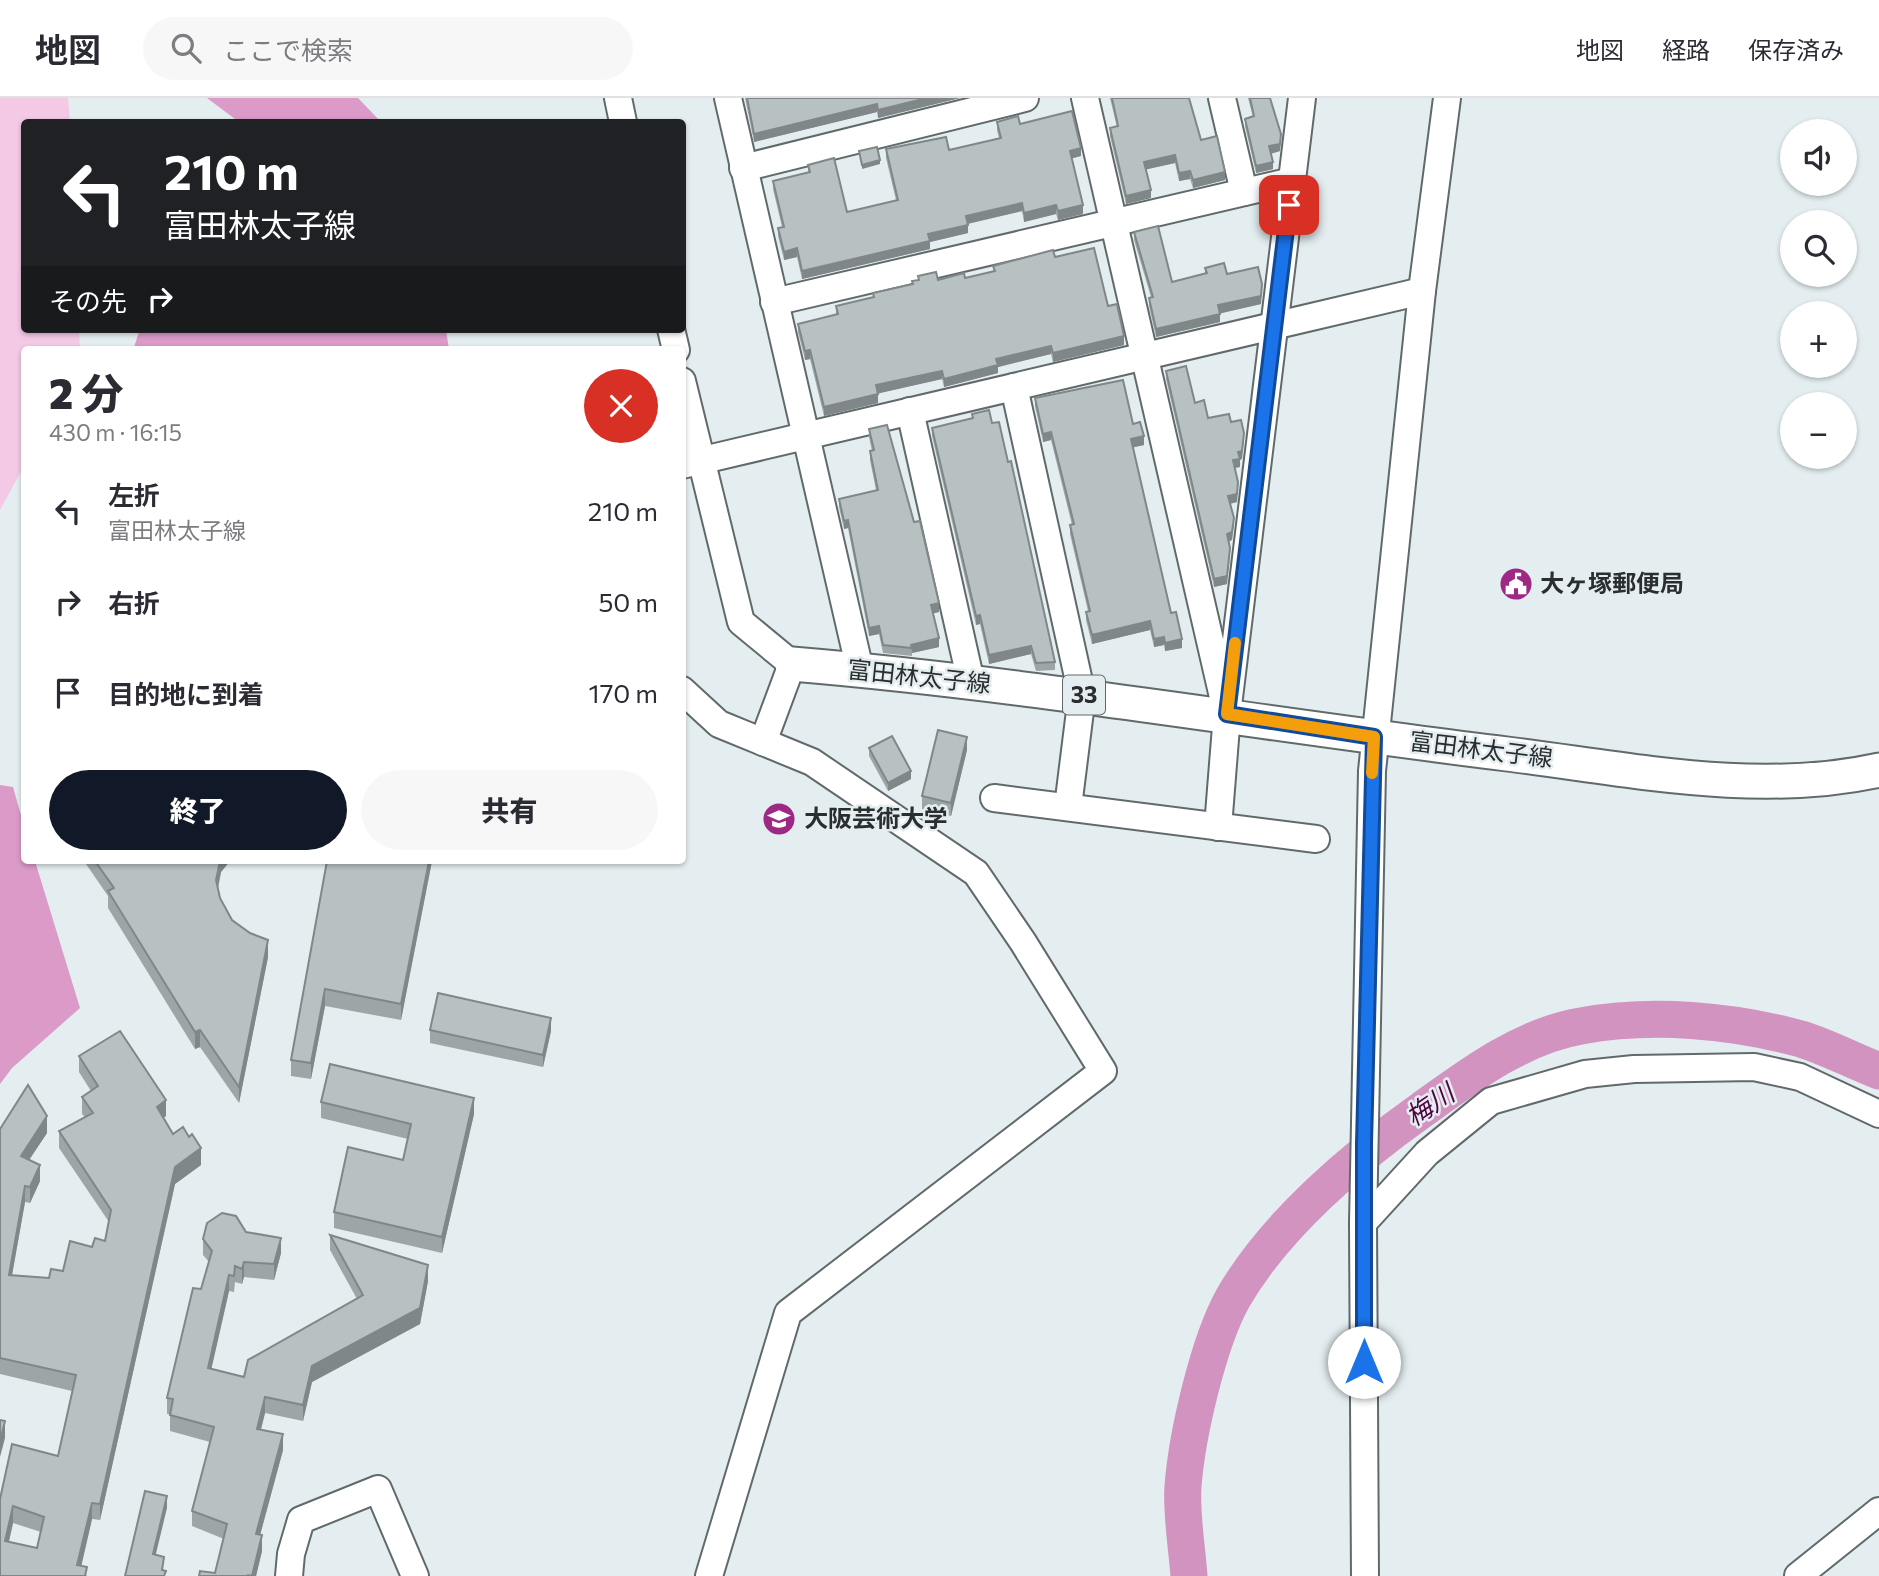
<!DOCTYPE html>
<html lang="ja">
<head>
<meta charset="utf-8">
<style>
  body { margin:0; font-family:Commissioner,"Noto Sans JP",sans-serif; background:#f7f7f7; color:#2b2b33; height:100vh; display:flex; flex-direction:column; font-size:26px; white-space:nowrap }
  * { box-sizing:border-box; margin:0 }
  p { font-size:23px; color:#7c7c81 }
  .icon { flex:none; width:38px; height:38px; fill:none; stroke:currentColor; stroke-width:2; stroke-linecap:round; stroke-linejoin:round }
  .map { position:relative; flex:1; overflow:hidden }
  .side { position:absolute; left:21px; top:248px; width:665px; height:518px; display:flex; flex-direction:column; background:#fff; border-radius:7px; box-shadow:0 2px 5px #0004 }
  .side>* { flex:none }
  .guide { position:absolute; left:21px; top:21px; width:665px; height:214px; border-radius:7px; box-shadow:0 2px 5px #0004; background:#202124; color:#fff; overflow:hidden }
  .controls { position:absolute; left:1780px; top:21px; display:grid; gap:14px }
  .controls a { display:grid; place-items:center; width:77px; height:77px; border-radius:50%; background:#fff; box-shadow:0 2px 5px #0004; font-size:35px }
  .pin { position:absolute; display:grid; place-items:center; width:60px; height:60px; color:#fff; margin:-30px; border-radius:14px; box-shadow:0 4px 10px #0006 }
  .me { position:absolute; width:77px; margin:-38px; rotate:0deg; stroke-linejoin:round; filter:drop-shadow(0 0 5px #0008) }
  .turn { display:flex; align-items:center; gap:24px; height:147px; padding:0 28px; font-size:32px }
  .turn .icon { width:91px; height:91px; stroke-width:2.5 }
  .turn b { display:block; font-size:49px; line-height:60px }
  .then { display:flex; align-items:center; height:66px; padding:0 28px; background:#0003; gap:14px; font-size:26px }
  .round { display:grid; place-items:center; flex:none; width:74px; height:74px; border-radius:37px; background:#f7f7f7 }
  .overview { display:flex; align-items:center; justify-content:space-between; height:119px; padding:0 28px }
  h1 { font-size:42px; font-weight:800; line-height:52px }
  .cta { display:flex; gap:14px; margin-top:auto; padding:14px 28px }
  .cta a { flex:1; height:80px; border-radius:42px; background:#111827; color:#fff; font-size:28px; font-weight:800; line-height:80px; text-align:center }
  .cta a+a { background:#f7f7f7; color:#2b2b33 }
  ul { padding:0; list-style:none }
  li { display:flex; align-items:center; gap:21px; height:91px; padding:0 28px }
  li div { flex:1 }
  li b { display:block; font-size:26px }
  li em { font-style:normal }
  header { display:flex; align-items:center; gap:42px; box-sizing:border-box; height:98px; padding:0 35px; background:#fff; border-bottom:2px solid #e1e1e2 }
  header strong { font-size:33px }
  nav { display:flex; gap:38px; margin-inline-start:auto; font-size:24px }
  .search { width:490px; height:63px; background:#f7f7f7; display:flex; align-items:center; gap:18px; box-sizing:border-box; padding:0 24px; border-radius:38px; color:#7c7c81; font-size:26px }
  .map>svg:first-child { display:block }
  .green { fill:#f4c9e6 }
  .forest { fill:#db9ac8 }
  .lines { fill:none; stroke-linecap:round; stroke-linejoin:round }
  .river { stroke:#d393c0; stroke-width:37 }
  .minor-casing { stroke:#616a6b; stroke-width:30 }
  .major-casing { stroke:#616a6b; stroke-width:37 }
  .minor { stroke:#fff; stroke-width:26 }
  .major { stroke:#fff; stroke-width:33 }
  .wall { fill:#9da6a7; fill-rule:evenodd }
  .shaded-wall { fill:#808788 }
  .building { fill:#b7c1c2; stroke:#808788; stroke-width:2; fill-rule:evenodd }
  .route-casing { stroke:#114b97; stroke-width:18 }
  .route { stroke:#1a73e8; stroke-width:12 }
  .slow { stroke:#f59e0b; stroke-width:12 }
  .labels { text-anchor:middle; stroke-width:5; stroke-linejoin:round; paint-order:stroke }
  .shield { fill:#e4eef0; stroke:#626869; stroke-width:2 }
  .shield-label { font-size:23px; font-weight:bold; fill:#2a2e2f }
  .poi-label { font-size:24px; font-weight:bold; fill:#2a2e2f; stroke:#e4eef0; text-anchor:start }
  .street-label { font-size:24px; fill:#2a2e2f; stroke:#e4eef0 }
  .water-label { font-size:26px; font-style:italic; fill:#520343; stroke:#e4eef0 }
</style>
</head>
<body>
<header>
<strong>地図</strong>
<div class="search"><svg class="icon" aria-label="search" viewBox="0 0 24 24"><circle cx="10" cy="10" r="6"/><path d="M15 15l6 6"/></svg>ここで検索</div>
<nav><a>地図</a><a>経路</a><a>保存済み</a></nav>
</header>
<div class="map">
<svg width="1879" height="1478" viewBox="0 0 1879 1478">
  <rect width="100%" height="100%" fill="#e4eef0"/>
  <polygon class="green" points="0,0 68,0 70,24 24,24 24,231 79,231 80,252 24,252 24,368 0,412"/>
  <g class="forest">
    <polygon points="207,0 358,0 381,24 239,24"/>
    <polygon points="140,231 446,231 449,252 133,252"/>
    <polygon points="0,687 13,689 24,728 24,763 35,763 80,910 12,970 0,986"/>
  </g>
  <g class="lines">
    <path class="river" d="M1189,1478C1187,1449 1181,1417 1183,1388C1187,1337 1208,1245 1233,1200C1275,1127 1355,1059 1423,1011C1470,977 1522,938 1581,928C1652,915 1731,922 1801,941C1827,949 1853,963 1879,973"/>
    <defs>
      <g id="minor">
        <polyline points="618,0 623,24"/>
        <polyline points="728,0 860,572"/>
        <polyline points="1085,0 1223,599"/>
        <polyline points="1222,0 1244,94"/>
        <polyline points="743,70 1025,0"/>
        <polyline points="774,204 1292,83"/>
        <polyline points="671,231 676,252"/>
        <polyline points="682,283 741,524 792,566 763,644"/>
        <polyline points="1014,289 1082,597 1068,709"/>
        <polyline points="910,313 971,584"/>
        <polyline points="682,367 1422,193"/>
        <polyline points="682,592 719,626 812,664 976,775 1023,844 1103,973 788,1215 709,1478"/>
        <polyline points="994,700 1316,741"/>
        <polyline points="1218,729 1227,616 1302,0"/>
        <polyline points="1363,1125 1427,1055 1491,1003 1585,976 1634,971 1754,969 1800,979 1879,1016"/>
        <polyline points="289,1478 291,1456 301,1422 378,1391 415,1478"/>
        <polyline points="1365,1478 1363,1125 1372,673 1422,193 1447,0"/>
        <polyline points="1798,1478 1879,1413"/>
      </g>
      <path id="major" d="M792,566C1031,586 1268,627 1507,656C1629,671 1757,699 1879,672"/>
    </defs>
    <use href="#minor" class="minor-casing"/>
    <use href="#major" class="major-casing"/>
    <use href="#minor" class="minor"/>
    <use href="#major" class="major"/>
  </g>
  <g class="wall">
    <polygon points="745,0 960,0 878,20 877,14 754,44"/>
    <polygon points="1110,0 1189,0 1201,42 1225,82 1193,90 1190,81 1179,83 1175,65 1146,71 1151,100 1126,106 1110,38 1110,30 1117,29"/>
    <polygon points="1248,0 1270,0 1281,44 1280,53 1271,56 1273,71 1256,75 1245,28 1245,21 1253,19"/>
    <polygon points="997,24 1020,26 1081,58 1072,60 1083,116 1058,122 1056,116 1024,124 1022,113 968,126 968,135 930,144 930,151 802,181 797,159 784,162 778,138 778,130 782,129 773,91 773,83 808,75 808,67 847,114 896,102 886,60 886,51 949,52 999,40 997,32"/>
    <polygon points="1134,134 1172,184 1205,176 1205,170 1227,176 1262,194 1261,206 1220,215 1220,224 1156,239 1149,208 1149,200 1151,199 1134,142"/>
    <polygon points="1055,159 1108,208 1124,247 1053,264 1051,256 998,269 998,275 944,289 942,281 878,295 878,305 824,318 810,261 805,262 798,234 798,226 836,217 836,208 873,200 873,195 912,186 912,183 918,182 918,178 938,182 965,180 993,173 993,168"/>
    <polygon points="1166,273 1195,305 1208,320 1231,324 1244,343 1242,361 1240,361 1240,369 1235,370 1238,392 1237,404 1230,406 1234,428 1232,442 1229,443 1230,458 1227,486 1214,489 1166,281"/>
    <polygon points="1035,300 1133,326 1144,347 1133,349 1171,515 1182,550 1165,553 1164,547 1154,549 1150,532 1092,546 1086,522 1086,514 1088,513 1070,436 1070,427 1072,427 1051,342 1043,344 1035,308"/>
    <polygon points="972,316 1055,564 1055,572 1036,573 1031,556 989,566 980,526 976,527 932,338 932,330 972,320"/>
    <polygon points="869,331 914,424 939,514 933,515 939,549 912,555 912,558 883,555 879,536 869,538 848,430 844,431 839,409 839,401 876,392 870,362 870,353 872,353 869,339"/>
    <polygon points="869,650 911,681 888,693 869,658"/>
    <polygon points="967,652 951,718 922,711 922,698"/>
    <polygon points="86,763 230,763 221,774 218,791 220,800 232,822 268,859 239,1005 200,949 195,951 108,810 108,798 86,766"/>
    <polygon points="327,763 432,763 401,922 325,908 311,981 291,978 291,962"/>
    <polygon points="430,932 551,933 543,969 430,945"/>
    <path d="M79,958L166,1018L163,1020L173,1036L201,1067L175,1086L100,1422L92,1421L81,1468L87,1478H0V1401L58,1358L72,1293L0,1276V1031L47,1035L29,1062L40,1083L30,1105L25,1104L12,1177L49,1180L63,1173L92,1149L105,1143L109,1124L59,1050V1033L85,1019L82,1016V999L91,993L79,974ZM13,1425L41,1434L37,1450L9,1444Z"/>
    <polygon points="321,1004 474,1016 442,1155 334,1130 334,1114 403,1062 408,1041 321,1020"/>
    <polygon points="246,1134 281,1155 274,1182 244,1179 242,1186 235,1184 234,1194 229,1193 211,1271 244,1279 357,1201 330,1152 330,1137 428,1183 420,1226 312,1284 303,1323 265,1315 261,1331 283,1352 260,1437 262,1453 256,1478 199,1478 215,1475 224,1441 192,1428 192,1413 210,1344 170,1333 170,1316 167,1316 167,1300 209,1164 203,1157 203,1141"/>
  </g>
  <g class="shaded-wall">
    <polygon points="927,0 960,0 878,20 878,12"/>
    <polygon points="877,6 877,14 754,44 754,36"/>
    <polygon points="1281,36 1280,53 1269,56 1269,48"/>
    <polygon points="1081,50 1081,58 1070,61 1070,53"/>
    <polygon points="1175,57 1175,65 1144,72 1144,64"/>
    <polygon points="880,62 880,66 862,71 862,67"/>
    <polygon points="1273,64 1273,71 1256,75 1256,68"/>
    <polygon points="1190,73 1190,81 1179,83 1179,75"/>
    <polygon points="1225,74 1225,82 1193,90 1193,82"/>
    <polygon points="1151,92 1151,100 1126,106 1126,98"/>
    <polygon points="1022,105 1022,113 966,126 966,118"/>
    <polygon points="1056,107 1056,116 1024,124 1024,115"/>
    <polygon points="1083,107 1083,116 1058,122 1058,113"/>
    <polygon points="968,127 968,135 930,144 930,151 802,181 802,173 928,136"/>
    <polygon points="797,150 797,159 784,162 784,154"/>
    <polygon points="1262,186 1261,206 1218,216 1218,207"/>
    <polygon points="1220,216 1220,224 1156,239 1156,231"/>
    <polygon points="1124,238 1124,247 1053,264 1053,255"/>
    <polygon points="1051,248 1051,256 998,269 998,275 944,289 944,281 996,261"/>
    <polygon points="810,252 810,261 805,262 805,253"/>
    <polygon points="942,273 942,281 876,296 876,287"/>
    <polygon points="878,296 878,305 824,318 824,309"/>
    <polygon points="1051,334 1051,342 1043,344 1043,336"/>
    <polygon points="1244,335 1242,361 1240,361 1240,369 1233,370 1233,362 1238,354"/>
    <polygon points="1144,338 1144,347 1131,350 1131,341"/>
    <polygon points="1238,384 1237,404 1228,406 1228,398"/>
    <polygon points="1234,420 1232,442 1227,444 1227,436"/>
    <polygon points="848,422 848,430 844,431 844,423"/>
    <polygon points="1230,450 1227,486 1214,489 1214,481"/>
    <polygon points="939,505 939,514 931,516 931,507"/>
    <polygon points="980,517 980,526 976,527 976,518"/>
    <polygon points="1150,523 1150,532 1092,546 1092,537"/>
    <polygon points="879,528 879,536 869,538 869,530"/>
    <polygon points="1164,539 1164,547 1154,549 1154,541"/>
    <polygon points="939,540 939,549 912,555 911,547"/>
    <polygon points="1182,541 1182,550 1165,553 1165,545"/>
    <polygon points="1031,548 1031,556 989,566 989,557"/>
    <polygon points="967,639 967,652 951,718 951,705"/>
    <polygon points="911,673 911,681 888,693 888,685"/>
    <polygon points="220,763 230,763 221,774 216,798 216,782"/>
    <polygon points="429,763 432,763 401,922 401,906"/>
    <polygon points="268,842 268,859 239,1005 239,989"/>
    <polygon points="325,891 325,908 311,981 311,965"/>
    <polygon points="551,920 551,933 543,969 543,957"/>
    <polygon points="200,932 200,949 195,951 195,934"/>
    <polygon points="474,1000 474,1016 442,1155 442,1139"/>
    <polygon points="166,1002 166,1018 157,1025 157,1009"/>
    <polygon points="47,1018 47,1035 21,1074 21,1058"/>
    <polygon points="201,1050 201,1067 175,1086 100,1422 100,1406 175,1069"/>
    <polygon points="40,1067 40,1083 30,1105 30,1089"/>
    <polygon points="25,1088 25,1104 9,1194 9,1177"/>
    <polygon points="281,1140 281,1155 274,1182 274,1166"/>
    <polygon points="244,1164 244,1179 242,1186 242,1171"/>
    <polygon points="428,1167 428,1183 420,1226 312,1284 303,1323 303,1307 312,1268"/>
    <polygon points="229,1177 229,1193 208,1286 208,1270"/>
    <polygon points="265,1299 265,1315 257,1347 257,1331"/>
    <polygon points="5,1323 5,1340 0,1359 0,1343"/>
    <polygon points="283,1336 283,1352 256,1452 256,1436"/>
    <polygon points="167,1398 167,1410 153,1468 153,1456"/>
    <polygon points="92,1405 92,1421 79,1478 77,1467"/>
    <polygon points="13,1408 13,1425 5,1459 5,1443"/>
    <polygon points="262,1437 262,1453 256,1478 252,1478"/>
  </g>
  <g class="building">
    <polygon points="747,0 927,0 878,12 877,6 754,36"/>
    <polygon points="1112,0 1189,0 1201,42 1217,38 1225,74 1193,82 1190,73 1179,75 1175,57 1144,64 1151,92 1126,98 1110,30 1118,28"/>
    <polygon points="1250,0 1270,0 1281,36 1280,46 1269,48 1273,64 1256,68 1245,21 1254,18"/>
    <polygon points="1072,13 1081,50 1070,53 1083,107 1058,113 1056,107 1024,115 1022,105 966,118 968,127 928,136 930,143 802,173 797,150 784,154 778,130 784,129 773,83 810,74 808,67 834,60 847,114 898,102 886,51 946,39 949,52 1001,40 997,24 1018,18 1020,26"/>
    <polygon points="877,49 880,62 862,67 859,53"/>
    <polygon points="1158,128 1172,184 1207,175 1205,170 1224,165 1227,176 1258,169 1262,186 1261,198 1218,207 1220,216 1156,231 1149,200 1153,199 1134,134"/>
    <polygon points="1094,150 1108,208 1117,206 1124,238 1053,255 1051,248 996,261 998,267 944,281 942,273 876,287 878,296 824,309 810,252 805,253 798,226 838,216 836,208 874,199 873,195 913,186 912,183 919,182 918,178 936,174 938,182 964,175 965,180 995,173 993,168 1053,152 1055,159"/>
    <polygon points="1186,268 1195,305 1204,302 1208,320 1229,316 1231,324 1241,322 1244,335 1242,353 1238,354 1240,361 1233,362 1238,384 1237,396 1228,398 1234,420 1232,434 1227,436 1230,450 1227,478 1214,481 1166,273"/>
    <polygon points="1123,282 1133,326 1140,324 1144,338 1131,341 1171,515 1176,514 1182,541 1165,545 1164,539 1154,541 1150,523 1092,537 1086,514 1090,513 1070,427 1074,426 1051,334 1043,336 1035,300"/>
    <polygon points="989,312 992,325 999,324 1008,364 1011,363 1055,564 1036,565 1031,548 989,557 980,517 976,518 932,330 973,320 972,316"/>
    <polygon points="887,327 914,424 920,423 939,505 931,507 939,540 911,547 912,550 883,547 879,528 869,530 848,422 844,423 839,401 878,392 870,353 874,352 869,331"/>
    <polygon points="938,632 967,639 951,705 922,698"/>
    <polygon points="892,638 911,673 888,685 869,650"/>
    <polygon points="95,763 220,763 216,782 220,800 232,822 250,835 268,842 239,989 200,932 195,934 108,793 114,790"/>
    <polygon points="327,763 429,763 401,906 325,891 311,965 291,962"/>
    <polygon points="438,895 551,920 543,957 430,932"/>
    <path d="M120,933L166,1002L157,1009L173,1036L183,1029L189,1039L192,1036L201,1050L175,1069L100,1406L92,1405L77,1467L87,1469L85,1478H0V1401L12,1346L58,1358L76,1277L0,1260V1031L28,987L47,1018L21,1058L40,1067L30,1089L25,1088L9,1177L49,1180L51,1171L63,1173L70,1143L92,1149L95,1140L105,1143L111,1112L59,1033L93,1015L82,999L98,988L79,958ZM13,1408L44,1419L37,1450L5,1443Z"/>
    <polygon points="330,966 474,1000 442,1139 334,1114 348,1049 403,1062 411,1026 321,1004"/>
    <polygon points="222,1115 236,1118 246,1134 281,1140 274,1166 244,1164 242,1171 235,1168 234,1178 229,1177 208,1270 244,1279 248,1262 363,1197 330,1137 428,1167 420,1210 312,1268 303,1307 265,1299 257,1331 283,1336 256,1436 262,1437 252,1478 248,1477 247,1478 199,1478 200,1473 215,1475 227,1426 192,1413 214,1329 170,1317 173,1301 167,1300 193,1190 201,1191 212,1153 203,1141 207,1125"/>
    <polygon points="0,1322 5,1323 0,1343"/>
    <polygon points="145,1393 167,1398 153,1456 164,1459 162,1472 166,1473 164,1478 125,1478"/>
  </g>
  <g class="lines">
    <defs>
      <polyline id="route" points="1289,107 1227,616 1374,639 1364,1046 1364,1264"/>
    </defs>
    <use href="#route" class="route-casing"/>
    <use href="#route" class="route"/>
    <polyline class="slow" points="1235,545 1227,616 1374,639 1372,675"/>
  </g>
  <defs>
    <symbol id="civic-disc" viewBox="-11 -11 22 22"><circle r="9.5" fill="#9e2984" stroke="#e4eef0"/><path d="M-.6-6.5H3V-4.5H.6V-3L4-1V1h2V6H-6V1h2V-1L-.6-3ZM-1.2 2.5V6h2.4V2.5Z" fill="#fff"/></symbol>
    <symbol id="university-disc" viewBox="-11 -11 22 22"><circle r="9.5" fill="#9e2984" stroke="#e4eef0"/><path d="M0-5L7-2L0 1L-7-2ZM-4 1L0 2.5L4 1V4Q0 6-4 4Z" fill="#fff"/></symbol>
  </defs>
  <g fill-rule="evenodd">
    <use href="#civic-disc" x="1497" y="467" width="38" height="38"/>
    <use href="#university-disc" x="760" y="702" width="38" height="38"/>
  </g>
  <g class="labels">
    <rect class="shield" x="1063" y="577.5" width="42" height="39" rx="5"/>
    <g class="shield-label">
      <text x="1084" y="605">33</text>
    </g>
    <g class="poi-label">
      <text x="1540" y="494">大ヶ塚郵便局</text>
      <text x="804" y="729">大阪芸術大学</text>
    </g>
    <g class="street-label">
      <text transform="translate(919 579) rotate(6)" y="8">富田林太子線</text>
      <text transform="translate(1481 652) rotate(7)" y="8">富田林太子線</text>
    </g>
    <g class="water-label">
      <text transform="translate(1430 1007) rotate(-34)" y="9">梅川</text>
    </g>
  </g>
</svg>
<div class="controls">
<a><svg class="icon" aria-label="sound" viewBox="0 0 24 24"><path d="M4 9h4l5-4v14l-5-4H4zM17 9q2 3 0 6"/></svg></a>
<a><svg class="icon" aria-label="search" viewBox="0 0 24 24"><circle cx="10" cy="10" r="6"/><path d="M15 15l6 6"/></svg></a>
<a>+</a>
<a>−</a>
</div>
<div class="pin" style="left:1289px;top:107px;background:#d93025"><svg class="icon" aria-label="arrive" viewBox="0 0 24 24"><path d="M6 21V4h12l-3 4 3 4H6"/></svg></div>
<svg class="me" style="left:1364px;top:1264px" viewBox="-20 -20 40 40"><circle r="19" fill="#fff"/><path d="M0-13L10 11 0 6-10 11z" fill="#1a73e8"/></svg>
<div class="guide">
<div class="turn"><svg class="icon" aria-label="left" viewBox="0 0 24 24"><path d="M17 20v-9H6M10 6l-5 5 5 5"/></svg><div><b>210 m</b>富田林太子線</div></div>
<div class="then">その先<svg class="icon" aria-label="right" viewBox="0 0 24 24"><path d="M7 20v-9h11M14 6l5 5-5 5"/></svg></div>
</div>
<section class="side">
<div class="overview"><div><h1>2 分</h1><p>430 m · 16:15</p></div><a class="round" style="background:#d93025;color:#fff"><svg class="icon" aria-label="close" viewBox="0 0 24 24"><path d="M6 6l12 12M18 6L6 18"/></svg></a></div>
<ul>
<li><svg class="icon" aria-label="left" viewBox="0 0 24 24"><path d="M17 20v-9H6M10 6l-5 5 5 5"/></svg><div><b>左折</b><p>富田林太子線</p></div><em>210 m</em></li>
<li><svg class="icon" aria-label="right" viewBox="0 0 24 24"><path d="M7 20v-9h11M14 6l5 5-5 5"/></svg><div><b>右折</b></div><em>50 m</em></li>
<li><svg class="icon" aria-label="arrive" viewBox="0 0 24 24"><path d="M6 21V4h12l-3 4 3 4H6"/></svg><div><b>目的地に到着</b></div><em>170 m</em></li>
</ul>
<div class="cta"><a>終了</a><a>共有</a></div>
</section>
</div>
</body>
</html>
